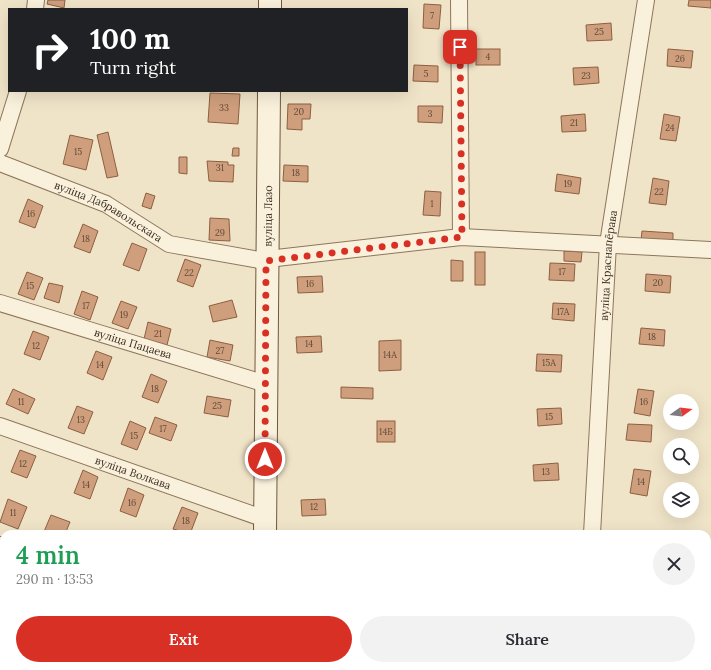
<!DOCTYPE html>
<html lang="en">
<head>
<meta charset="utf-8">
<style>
  body { margin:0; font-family:Lora,serif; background:#f2f2f3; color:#2b2b33; height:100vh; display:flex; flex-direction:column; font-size:15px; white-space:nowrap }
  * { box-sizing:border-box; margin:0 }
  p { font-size:13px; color:#7c7c81 }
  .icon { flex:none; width:22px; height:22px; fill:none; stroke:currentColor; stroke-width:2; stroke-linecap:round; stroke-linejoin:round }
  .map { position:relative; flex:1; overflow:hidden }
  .sheet { position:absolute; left:0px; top:530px; width:711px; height:140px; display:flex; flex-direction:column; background:#fff; border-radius:12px 12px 0 0; box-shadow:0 4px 16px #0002 }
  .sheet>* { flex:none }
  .top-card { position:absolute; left:8px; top:8px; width:400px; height:84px; border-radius:0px; box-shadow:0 4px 16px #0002; background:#202124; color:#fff; overflow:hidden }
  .needle { width:26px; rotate:75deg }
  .controls { position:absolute; left:663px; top:394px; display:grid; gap:8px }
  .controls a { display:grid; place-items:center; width:36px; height:36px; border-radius:50%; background:#fff; box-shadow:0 4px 16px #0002; font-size:20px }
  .pin { position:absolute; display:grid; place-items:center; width:34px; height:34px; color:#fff; margin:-17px; border-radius:8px; box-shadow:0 2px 6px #0006 }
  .me { position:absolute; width:44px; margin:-22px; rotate:0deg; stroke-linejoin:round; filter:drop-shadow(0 0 3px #0008) }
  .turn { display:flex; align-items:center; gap:14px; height:84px; padding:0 16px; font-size:18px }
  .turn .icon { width:52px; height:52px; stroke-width:2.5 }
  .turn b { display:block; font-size:28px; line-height:34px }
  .round { display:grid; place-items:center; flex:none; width:42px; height:42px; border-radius:21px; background:#f2f2f3 }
  .head { display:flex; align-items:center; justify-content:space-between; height:68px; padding:0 16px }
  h1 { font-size:24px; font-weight:600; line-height:30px; color:#1e9e55 }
  .primary-button { display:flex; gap:8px; margin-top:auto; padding:8px 16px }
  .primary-button a { flex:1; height:46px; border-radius:24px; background:#d93025; color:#fff; font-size:16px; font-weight:600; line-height:46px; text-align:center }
  .primary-button a+a { background:#f2f2f3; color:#2b2b33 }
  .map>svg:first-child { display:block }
  .building { fill:#cf9f7d; stroke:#8d5f41 }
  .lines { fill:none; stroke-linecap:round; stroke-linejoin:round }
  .minor-casing { stroke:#8d765c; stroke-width:18 }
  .secondary-casing { stroke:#6f573f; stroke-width:24 }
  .minor { stroke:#faf1dc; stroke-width:16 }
  .secondary { stroke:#faf1dc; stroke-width:22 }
  .route { stroke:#d93025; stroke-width:7; stroke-dasharray:0 12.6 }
  .labels { text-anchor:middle; stroke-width:4; stroke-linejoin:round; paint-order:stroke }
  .number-label { font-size:9px; fill:#624a37 }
  .street-label { font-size:11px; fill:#3d2e20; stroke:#f7eed8 }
</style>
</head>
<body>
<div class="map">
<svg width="711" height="670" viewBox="0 0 711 670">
  <rect width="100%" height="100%" fill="#f0e4c8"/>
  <g class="building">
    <polygon points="48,0 65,0 64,8 47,4"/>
    <polygon points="689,0 711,0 711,8 688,6"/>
    <polygon points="424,4 441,5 439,29 423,28"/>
    <polygon points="611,23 612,40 587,41 586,25"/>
    <rect x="476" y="49" width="24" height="16"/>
    <polygon points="668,49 693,51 691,68 667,66"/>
    <polygon points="414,65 438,66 438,82 413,81"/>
    <polygon points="598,67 599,83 574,85 573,68"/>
    <polygon points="210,93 240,94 238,124 208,122"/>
    <polygon points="288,104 311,104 310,119 302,119 302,130 287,129"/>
    <polygon points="418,106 443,106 442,123 418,122"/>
    <polygon points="585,114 586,131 562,132 561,116"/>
    <polygon points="664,114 680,117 676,141 660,139"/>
    <polygon points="108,132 118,176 107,178 97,135"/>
    <polygon points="70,135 93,140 86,170 63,164"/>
    <polygon points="233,148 239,148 239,156 232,156"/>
    <polygon points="179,157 187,157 187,174 179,173"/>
    <polygon points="207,161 228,162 228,165 234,165 233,182 209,181"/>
    <polygon points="284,165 308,166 308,182 283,181"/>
    <polygon points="557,174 581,178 579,194 555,191"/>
    <polygon points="653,178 669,181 666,205 649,203"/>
    <polygon points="425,191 441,192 440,216 423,215"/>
    <polygon points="146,193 155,196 151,209 142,206"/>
    <polygon points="28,199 43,206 35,228 19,222"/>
    <polygon points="210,218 229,219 230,241 209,240"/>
    <polygon points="83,224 98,231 90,253 74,247"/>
    <polygon points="642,231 673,233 673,242 641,240"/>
    <polygon points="132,243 147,249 139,271 123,265"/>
    <polygon points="564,251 582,252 581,262 564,261"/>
    <rect x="475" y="252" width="10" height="33"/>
    <polygon points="185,259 201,265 193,287 177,281"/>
    <polygon points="451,260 463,261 463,281 451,281"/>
    <polygon points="550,263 575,264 574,281 549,280"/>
    <polygon points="27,272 43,278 34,300 18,294"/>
    <polygon points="646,274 671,276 670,293 645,291"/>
    <polygon points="322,276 323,292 298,293 297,277"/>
    <polygon points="49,283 63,286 59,303 44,298"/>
    <polygon points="82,291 98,297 90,320 74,314"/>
    <polygon points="232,300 237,317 213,322 209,306"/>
    <polygon points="121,301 137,307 128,329 112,323"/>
    <polygon points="553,303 575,304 574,321 552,319"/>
    <polygon points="148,322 171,329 167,345 144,339"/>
    <polygon points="641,328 665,330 664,346 639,344"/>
    <polygon points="33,331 49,337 40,360 24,354"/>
    <polygon points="321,336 322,352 297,353 296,337"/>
    <polygon points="210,340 233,345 230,361 207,357"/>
    <polygon points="401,340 401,370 379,371 379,341"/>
    <polygon points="96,351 112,357 103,380 87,373"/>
    <polygon points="537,354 562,355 561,372 536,371"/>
    <polygon points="151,374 167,381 158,403 142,397"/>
    <polygon points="341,387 373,388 373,399 341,398"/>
    <polygon points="13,389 35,399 28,414 6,404"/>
    <polygon points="638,389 654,391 650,416 634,413"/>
    <polygon points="207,396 231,400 228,417 204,413"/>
    <polygon points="77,406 93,412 84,434 68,428"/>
    <polygon points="561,408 562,424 538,426 537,409"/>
    <polygon points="155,417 177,425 171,441 149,433"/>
    <polygon points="130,421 146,428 137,450 121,444"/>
    <rect x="377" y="421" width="18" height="21"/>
    <polygon points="628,424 652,425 651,442 626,440"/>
    <polygon points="20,450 36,456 27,478 11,472"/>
    <polygon points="558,463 559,480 534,481 533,465"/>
    <polygon points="634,469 651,471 647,496 630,493"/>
    <polygon points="83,470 98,477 90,499 74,493"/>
    <polygon points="128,488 144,495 136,517 120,511"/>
    <polygon points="8,499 27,507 18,529 0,522"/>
    <polygon points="325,499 326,515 302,516 301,500"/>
    <polygon points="182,507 198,513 190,534 173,529"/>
    <polygon points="51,515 70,522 65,534 43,534"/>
    <polygon points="2,621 4,622 4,647 0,646 0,628"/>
    <polygon points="98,666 115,666 113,670 96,670"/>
  </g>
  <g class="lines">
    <defs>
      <g id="minor">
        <polyline points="459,0 461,237"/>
        <polyline points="35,9 36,0"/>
        <polyline points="0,149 18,91"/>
        <path id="s1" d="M0,163L106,204L169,244L259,260L461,237L711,250"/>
        <path id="s2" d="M0,303L266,384"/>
        <path id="s3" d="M0,426L265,519"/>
        <path id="s4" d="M592,534L608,244L646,0"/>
        <polyline points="0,545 4,546"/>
        <polyline points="0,666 13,670"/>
        <polyline points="585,670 585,666"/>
      </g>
      <g id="secondary">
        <polyline points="270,9 270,0"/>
        <path id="s5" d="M265,534L269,91"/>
        <polyline points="265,670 265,666"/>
      </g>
    </defs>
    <use href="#minor" class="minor-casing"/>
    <use href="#secondary" class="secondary-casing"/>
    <use href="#minor" class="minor"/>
    <use href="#secondary" class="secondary"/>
  </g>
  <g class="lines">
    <polyline class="route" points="265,459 266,261 462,237 460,47"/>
  </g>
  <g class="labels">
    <g class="number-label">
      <text x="432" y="19">7</text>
      <text x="599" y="35">25</text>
      <text x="488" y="60">4</text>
      <text x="680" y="62">26</text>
      <text x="426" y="77">5</text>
      <text x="586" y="79">23</text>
      <text x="224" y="111">33</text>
      <text x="299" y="115">20</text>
      <text x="430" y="117">3</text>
      <text x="574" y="126">21</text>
      <text x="670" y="131">24</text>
      <text x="78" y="155">15</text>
      <text x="220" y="171">31</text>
      <text x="296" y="176">18</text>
      <text x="568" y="187">19</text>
      <text x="659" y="195">22</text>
      <text x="432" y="207">1</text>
      <text x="31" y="217">16</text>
      <text x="220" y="236">29</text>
      <text x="86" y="242">18</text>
      <text x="562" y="275">17</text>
      <text x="189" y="276">22</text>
      <text x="658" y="286">20</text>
      <text x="310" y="287">16</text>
      <text x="30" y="289">15</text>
      <text x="86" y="309">17</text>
      <text x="563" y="315">17А</text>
      <text x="124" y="318">19</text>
      <text x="158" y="337">21</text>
      <text x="652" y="340">18</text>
      <text x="309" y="347">14</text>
      <text x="36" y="349">12</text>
      <text x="220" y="354">27</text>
      <text x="390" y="358">14А</text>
      <text x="549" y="366">15А</text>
      <text x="100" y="368">14</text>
      <text x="155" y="392">18</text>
      <text x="21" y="405">11</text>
      <text x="644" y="405">16</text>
      <text x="217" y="409">25</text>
      <text x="549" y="420">15</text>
      <text x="81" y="423">13</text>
      <text x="163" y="432">17</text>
      <text x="386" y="435">14Б</text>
      <text x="134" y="439">15</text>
      <text x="23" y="467">12</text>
      <text x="546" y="475">13</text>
      <text x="641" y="485">14</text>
      <text x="86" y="488">14</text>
      <text x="132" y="506">16</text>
      <text x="314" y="510">12</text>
      <text x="13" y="516">11</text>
      <text x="186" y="524">18</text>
    </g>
    <g class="street-label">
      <text dy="4" stroke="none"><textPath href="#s1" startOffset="119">вуліца Дабравольскага</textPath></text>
      <text dy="4" stroke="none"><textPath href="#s5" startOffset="318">вуліца Лазо</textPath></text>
      <text dy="4" stroke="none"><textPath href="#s4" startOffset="269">вуліца Краснапёрава</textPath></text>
      <text dy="4" stroke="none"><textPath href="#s2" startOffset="139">вуліца Пацаева</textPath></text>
      <text dy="4" stroke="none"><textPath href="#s3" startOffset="141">вуліца Волкава</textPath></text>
    </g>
  </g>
</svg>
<div class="controls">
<a><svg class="needle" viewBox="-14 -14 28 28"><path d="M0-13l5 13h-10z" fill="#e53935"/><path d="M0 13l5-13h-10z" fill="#7c7c81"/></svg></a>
<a><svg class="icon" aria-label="search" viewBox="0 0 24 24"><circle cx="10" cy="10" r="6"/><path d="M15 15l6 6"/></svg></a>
<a><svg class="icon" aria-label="layers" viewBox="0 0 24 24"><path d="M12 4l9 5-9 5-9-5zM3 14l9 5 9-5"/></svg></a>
</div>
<div class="pin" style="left:460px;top:47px;background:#d93025"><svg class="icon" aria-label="arrive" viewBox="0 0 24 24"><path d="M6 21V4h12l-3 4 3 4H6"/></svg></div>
<svg class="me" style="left:265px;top:459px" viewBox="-20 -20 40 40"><circle r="17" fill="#d93025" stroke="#fff" stroke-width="3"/><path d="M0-11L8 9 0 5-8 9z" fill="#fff"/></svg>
<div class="top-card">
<div class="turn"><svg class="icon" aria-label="right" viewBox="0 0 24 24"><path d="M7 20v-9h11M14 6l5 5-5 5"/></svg><div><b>100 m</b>Turn right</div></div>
</div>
<section class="sheet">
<div class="head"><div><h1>4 min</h1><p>290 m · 13:53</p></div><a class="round"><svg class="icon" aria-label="close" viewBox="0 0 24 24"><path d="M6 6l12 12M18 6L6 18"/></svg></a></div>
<div class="primary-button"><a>Exit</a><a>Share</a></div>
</section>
</div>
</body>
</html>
